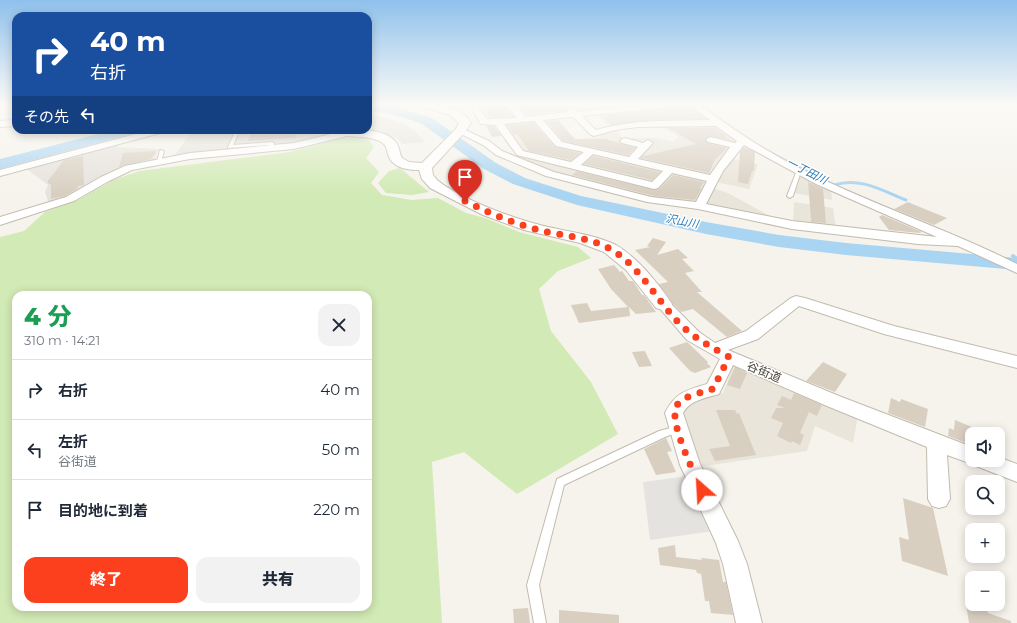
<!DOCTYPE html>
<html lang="ja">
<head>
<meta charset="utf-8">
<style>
  body { margin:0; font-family:Montserrat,"Noto Sans JP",sans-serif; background:#f2f2f3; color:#1f2937; height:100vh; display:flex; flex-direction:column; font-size:15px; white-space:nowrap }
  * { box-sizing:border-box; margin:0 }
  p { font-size:13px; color:#747a83 }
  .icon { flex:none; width:22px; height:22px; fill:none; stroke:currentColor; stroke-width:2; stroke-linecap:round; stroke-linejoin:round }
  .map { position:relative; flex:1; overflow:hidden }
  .panel { position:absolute; left:12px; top:291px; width:360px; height:320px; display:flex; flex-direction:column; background:#fff; border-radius:12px; box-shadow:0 2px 10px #0003 }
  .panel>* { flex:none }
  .banner { position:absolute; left:12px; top:12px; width:360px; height:122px; border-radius:12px; box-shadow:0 2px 10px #0003; background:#1a4fa0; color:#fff; overflow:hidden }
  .tools { position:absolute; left:965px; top:427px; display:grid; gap:8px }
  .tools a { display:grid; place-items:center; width:40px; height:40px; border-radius:8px; background:#fff; box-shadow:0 2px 10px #0003; font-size:20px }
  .pin { position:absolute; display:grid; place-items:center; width:34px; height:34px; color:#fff; margin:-41px -17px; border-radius:50% 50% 50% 0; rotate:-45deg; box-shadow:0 0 4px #0007 }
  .pin .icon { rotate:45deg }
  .me { position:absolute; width:44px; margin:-22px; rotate:334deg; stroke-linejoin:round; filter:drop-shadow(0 0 3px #0008) }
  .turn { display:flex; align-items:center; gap:14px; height:84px; padding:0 12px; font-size:18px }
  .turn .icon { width:52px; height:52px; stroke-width:2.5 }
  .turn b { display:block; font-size:28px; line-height:34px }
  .then { display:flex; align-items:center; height:38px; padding:0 12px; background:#0003; gap:8px; font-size:15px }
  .round { display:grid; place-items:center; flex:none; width:42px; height:42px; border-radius:12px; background:#f2f2f3 }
  .overview { display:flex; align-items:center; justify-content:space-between; height:68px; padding:0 12px }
  h1 { font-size:24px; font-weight:800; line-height:30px; color:#1e9e55 }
  .primary-button { display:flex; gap:8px; margin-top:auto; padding:8px 12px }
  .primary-button a { flex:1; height:46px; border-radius:12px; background:#fc3f1d; color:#fff; font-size:16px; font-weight:800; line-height:46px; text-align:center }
  .primary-button a+a { background:#f2f2f3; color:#1f2937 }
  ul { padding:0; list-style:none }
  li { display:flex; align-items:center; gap:12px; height:60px; padding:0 12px; border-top:1px solid #e0e1e3 }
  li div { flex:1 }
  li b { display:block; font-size:15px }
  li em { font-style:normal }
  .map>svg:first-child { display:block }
  .residential { fill:#eae5da }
  .industrial { fill:#e6e2dd }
  .green { fill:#d2eab5; fill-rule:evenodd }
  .parking { fill:#e5e3e0 }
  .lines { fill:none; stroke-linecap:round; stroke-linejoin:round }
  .stream-far2 { stroke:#a9d4f2; stroke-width:2.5 }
  .stream-far1 { stroke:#a9d4f2; stroke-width:3 }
  .stream { stroke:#a9d4f2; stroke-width:4 }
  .river { fill:#a9d4f2; fill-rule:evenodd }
  .building { fill:#d8cfc1 }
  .service-casing { stroke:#c2bbae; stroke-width:2 }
  .minor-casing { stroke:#c2bbae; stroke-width:2 }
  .tertiary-casing { stroke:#c2bbae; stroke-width:2 }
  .service { fill:#fff; fill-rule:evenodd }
  .minor { fill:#fff; fill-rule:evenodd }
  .tertiary { fill:#fff; fill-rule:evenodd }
  .route { stroke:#fc3f1d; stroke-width:7; stroke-dasharray:0 12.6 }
  .labels { text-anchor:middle; stroke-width:3; stroke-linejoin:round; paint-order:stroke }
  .far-water-label { font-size:11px; font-style:italic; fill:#2e7ab2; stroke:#fff }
  .street-label { font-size:12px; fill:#4b4439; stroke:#fff }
</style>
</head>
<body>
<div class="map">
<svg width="1017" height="623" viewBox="0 0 1017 623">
  <rect width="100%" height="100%" fill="#f6f3ec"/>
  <g class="residential">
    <polygon points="476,105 508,105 518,118 487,121"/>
    <polygon points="569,105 603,105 607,109 576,112"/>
    <polygon points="682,105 692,105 701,111 660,113 664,122 611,127 595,114"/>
    <polygon points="531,120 536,121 555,144 583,151 584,153 572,162 524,152 504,125 506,123"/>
    <polygon points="717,123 740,140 732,145 711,176 640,160 638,158 653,143 646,141 639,142 639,147 630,156 624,157 593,149 598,145 594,144 589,148 567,143 580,142 584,138 601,137 599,134 617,128 622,138 657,138 673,142 678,136 659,126"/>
    <polygon points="591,154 595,154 664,171 653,182 649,183 579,165"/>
    <polygon points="521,156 657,188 671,172 707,181 699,204 693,205 656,197 652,199 579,181 531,164 519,157"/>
    <polygon points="732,159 758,164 749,189 716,182"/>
    <polygon points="800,173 831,189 832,200 795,193"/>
    <polygon points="710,187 728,193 777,220 705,206"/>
    <polygon points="794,202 833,208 836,228 793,223"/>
    <polygon points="734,364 858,416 853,443 815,426 807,451 698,467 681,415 689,402 723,393"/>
  </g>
  <g class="industrial">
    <polygon points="368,114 387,118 406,125 415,131 425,142 402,144 398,139 384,133 367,130 368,130"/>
    <polygon points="193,130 341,130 310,140 294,143 196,152 174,156"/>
    <polygon points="120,142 117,147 159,149 154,160 151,162 49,204 45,192 48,185 24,167"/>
  </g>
  <g class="green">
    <path d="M355,137L369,140L374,147L366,158L379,172L371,183L382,195L412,200L438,198L466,213L485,218L519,232L578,247L591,258L558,271L539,289L551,331L591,382L618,434L517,494L464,452L432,462L442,623H0V237L24,231L45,212L80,199L113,180L139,171L290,152L341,138ZM16,295H368V607H16Z"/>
    <polygon points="400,168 429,192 412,195 386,193 378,183 389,171"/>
  </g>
  <polygon class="parking" points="688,476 714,531 650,540 643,482"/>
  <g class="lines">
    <g class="stream-far2">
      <polyline points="708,105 702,107 732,128"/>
      <polyline points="770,152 802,169"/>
    </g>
    <path class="stream-far1" d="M800,168L834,185C861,177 881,190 906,200"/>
    <polyline class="stream" points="1013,256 1017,259"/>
    <g class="river">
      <polygon points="368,105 391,106 432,118 496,163 525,178 581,196 706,222 779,235 846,243 1017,258 1017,270 846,255 779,247 706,234 577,205 513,184 484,169 422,124 396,115 368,110"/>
      <polygon points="114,130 137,130 135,133 0,169 0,159"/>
    </g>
  </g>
  <g class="building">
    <polygon points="505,105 514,117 490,117 484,107"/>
    <polygon points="518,105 574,105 574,108 571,106 566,109 566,111 526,115"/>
    <polygon points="689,105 706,119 652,120 611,125 601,116"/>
    <polygon points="558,120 575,139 606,139 635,148 628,155 563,141 546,121"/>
    <polygon points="533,123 555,147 581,153 571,160 529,151 518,135 514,135 507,125"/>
    <polygon points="486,126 494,126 501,136 492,137"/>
    <polygon points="668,128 715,128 726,135 725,137 733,140 711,136 705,139 708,143 727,148 716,159 716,157 709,173 641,158 643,156 696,144"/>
    <polygon points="252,130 296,130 296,138 248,141"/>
    <polygon points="744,147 755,152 754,171 752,171 748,184 738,182 740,152"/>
    <polygon points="156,151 151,159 119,167 123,153"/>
    <polygon points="83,156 84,185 78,186 77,189 65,196 51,199 51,185 47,182 64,160"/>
    <polygon points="593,156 660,172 652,180 584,164"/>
    <polygon points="577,171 654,190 659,189 673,175 704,182 700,188 701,189 695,200 654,196 572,175"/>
    <polygon points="808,182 823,189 826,223 811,222 811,220"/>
    <polygon points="908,202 910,203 947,218 934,225 894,209"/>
    <polygon points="882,215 922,232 919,233 889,230 879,217"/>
    <polygon points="653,238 666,242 657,255 678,249 688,258 682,259 694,271 685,273 702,292 697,292 742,331 727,337 693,309 681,312 673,304 659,284 668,282 635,250 650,247 647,246"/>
    <polygon points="614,265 620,272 622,271 629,281 633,281 642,295 644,295 656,312 636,314 629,307 630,316 579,323 571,305 587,303 591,311 628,307 611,289 598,269"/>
    <polygon points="687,342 708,362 707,363 711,367 695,373 690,371 669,348"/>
    <polygon points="645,351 652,366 639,367 632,352"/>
    <polygon points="823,362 847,374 835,392 806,381"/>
    <polygon points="735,367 747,373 740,389 727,385"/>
    <polygon points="794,393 822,405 817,416 809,412 800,433 804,435 800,445 792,441 791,443 777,436 783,423 771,418 776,408 785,408 777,405 782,396 791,400"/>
    <polygon points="891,398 900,402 901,399 928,409 925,427 888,413"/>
    <polygon points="716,410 735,410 737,414 739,413 756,455 715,461 709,449 730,446"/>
    <polygon points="955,420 972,427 972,445 948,436 949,428 954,430"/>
    <polygon points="666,438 672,451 667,452 676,472 656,475 644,449"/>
    <polygon points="903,498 933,508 948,576 902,561 899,537 909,540"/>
    <polygon points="675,545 676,557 702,560 701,558 719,560 723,582 726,582 733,615 711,613 709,601 705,601 701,574 697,573 696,570 660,565 658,548"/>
    <polygon points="966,604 986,604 988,613 1011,621 1011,623 969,623"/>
    <polygon points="528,608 530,623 514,623 513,609"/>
    <polygon points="559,610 619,615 619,623 559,623"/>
  </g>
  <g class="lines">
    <defs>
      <g id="service">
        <polygon points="236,130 240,130 233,145 272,142 274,143 273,148 269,149 269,145 228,148 228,147"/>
        <polygon points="160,150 164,151 161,162 159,163 157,162"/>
        <polygon points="797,170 801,171 793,196 790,198 788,197 787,196"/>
        <polygon points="678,426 681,427 682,429 681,431 665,437 564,485 539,585 546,623 534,623 527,585 557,479 659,431"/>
      </g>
      <g id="minor">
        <path d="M469,105H477L487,119L517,118L507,105H516L525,117L569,112L567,110L571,107L577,112L641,105H673L669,107L582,116L596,130C633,119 671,121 710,120L690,105H700C731,128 762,149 797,167C869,204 946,228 1017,264V273L958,246L918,244L792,229L698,209L647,202L546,176L496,155L483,145L455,131L460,128L463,129L489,141L502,151L554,172L651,197L696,202L707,181L672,173L658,188L654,189L517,155L495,125L481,124ZM573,117L591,135L594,136L615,130L637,127L716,126L737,141L735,143L711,137L708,138L706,140L708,142L730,147L710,175L638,159L653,143L648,140L643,143L625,138L622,139L620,141L622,143L638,147L629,157L562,142L543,120ZM534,121L556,146L584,152L571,162L523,151L504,124ZM744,145L816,184L937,237L792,221L706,204L723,171ZM593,154L663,171L652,182L581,165Z"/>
        <polygon points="16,120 16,126 0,127 0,121"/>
        <polygon points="151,130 166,130 164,132 0,176 0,170"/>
        <polygon points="348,130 351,131 353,133 351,135 294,149 190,159 132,170 109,181 74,201 0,225 0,217 66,197 101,177 125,166 190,153 294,143"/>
        <path d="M796,296L805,298L894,326L1017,356V368L884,334L799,306L758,339L728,350L839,396L972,447V460H998V457L1017,464V482L976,466L975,463L972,464L947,455L950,499L946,506L939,508L932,506L928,499L927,447L827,406L733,365L719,394C706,398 690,400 683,413L700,464L738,541L747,564L762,623H736L723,564L716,543L680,465L665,413C675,393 686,390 707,384L720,359L687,340L656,304L658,301L663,299L668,301L699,332L715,343L746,331L791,298Z"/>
      </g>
      <path id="tertiary" d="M421,105C440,105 460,105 471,123L464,133L432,168L433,175L437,180C462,200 517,220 548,227C571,232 595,235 616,245C637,257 659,284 672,304L670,308L663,310L656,308L626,270L604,252L580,243L524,230L483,215L430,188L422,179L419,170C408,170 394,168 389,157C386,150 388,146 381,142C369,135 356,138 344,135L342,130C358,130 383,128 395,141C400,146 399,153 402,158L409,162L422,163L456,129L459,123L450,115L422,107Z"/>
    </defs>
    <use href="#service" class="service-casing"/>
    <use href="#minor" class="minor-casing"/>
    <use href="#tertiary" class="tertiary-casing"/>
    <use href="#service" class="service"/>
    <use href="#minor" class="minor"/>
    <use href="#tertiary" class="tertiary"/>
  </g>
  <linearGradient id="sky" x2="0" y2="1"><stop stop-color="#8fc1ec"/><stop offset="0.54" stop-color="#fbfaf6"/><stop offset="1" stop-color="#fbfaf6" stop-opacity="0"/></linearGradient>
  <rect width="1017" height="193" fill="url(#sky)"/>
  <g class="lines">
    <path class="route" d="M465,201C489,213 513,223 539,230C563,236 590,237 612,250C639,266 657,300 679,323C694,338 711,347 729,357L713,389C701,393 685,395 677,405C667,419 695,475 702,490"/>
  </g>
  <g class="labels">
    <g class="far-water-label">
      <text transform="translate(807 171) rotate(27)" y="4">一丁田川</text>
      <text transform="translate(682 221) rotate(11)" y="4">沢山川</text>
    </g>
    <g class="street-label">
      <text transform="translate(764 372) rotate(23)" y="4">谷街道</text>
    </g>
  </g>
</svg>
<div class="tools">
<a><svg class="icon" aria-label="sound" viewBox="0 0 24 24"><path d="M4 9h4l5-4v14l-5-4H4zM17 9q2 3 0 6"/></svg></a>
<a><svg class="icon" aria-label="search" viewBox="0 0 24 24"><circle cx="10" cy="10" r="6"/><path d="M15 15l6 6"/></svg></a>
<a>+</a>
<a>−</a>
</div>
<div class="pin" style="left:465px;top:201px;background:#d93025"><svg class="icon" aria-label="arrive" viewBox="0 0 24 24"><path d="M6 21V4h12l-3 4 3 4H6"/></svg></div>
<svg class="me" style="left:702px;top:490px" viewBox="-20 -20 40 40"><circle r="19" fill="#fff"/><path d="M0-13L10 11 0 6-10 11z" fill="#fc3f1d"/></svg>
<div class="banner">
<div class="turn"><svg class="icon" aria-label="right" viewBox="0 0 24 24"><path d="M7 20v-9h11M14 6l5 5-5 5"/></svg><div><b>40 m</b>右折</div></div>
<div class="then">その先<svg class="icon" aria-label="left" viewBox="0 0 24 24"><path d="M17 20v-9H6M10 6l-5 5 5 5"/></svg></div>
</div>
<section class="panel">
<div class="overview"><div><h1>4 分</h1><p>310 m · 14:21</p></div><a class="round"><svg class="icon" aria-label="close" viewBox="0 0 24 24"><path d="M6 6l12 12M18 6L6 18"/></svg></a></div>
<ul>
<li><svg class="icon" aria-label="right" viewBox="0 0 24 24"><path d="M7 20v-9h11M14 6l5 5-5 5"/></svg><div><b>右折</b></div><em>40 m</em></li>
<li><svg class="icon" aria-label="left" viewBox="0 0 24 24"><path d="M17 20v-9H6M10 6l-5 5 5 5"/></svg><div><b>左折</b><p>谷街道</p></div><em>50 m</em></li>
<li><svg class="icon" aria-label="arrive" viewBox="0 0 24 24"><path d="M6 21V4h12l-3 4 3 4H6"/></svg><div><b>目的地に到着</b></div><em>220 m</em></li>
</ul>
<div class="primary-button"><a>終了</a><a>共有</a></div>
</section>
</div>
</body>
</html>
